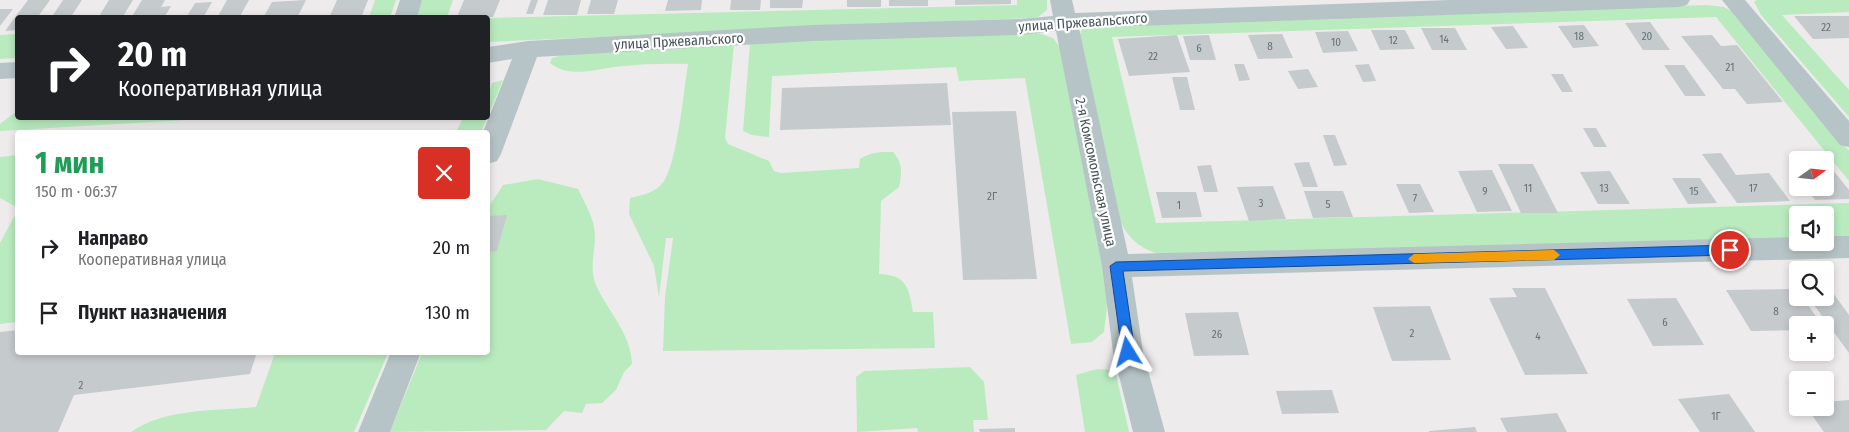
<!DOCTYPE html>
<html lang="ru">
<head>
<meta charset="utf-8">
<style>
  body { margin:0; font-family:"Fira Sans Condensed",sans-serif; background:#f6f6f6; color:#202124; height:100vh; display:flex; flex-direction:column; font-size:19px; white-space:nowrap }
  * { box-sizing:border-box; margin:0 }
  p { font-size:16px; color:#757577 }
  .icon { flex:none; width:28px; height:28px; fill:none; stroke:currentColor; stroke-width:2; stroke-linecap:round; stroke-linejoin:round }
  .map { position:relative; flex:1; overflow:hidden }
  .details { position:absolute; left:15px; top:130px; width:475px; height:225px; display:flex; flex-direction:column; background:#fff; border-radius:5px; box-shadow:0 2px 8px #0003 }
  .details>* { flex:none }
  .guide { position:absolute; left:15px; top:15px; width:475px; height:105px; border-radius:5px; box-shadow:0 2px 8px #0003; background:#202124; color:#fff; overflow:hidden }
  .needle { width:32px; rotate:75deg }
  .fabs { position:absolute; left:1789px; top:151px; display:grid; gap:10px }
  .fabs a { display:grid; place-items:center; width:45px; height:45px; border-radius:5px; background:#fff; box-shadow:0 2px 8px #0003; font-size:25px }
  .pin { position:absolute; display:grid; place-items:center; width:42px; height:42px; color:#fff; margin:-21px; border:2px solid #fff; border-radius:50%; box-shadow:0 1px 5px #0007 }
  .me { position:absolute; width:55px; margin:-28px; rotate:352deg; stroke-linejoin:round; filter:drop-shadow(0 0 4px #0008) }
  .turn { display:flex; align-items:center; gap:18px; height:105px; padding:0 20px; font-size:22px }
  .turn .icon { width:65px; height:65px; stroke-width:2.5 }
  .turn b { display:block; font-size:35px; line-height:42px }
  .round { display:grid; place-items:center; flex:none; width:52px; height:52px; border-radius:5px; background:#f6f6f6 }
  .summary { display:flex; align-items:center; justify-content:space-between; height:85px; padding:0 20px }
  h1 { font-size:30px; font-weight:700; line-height:38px; color:#1e9e55 }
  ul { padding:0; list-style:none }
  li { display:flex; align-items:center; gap:15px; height:65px; padding:0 20px }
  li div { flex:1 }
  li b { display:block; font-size:19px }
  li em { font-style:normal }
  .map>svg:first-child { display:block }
  .green { fill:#baebbf }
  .building { fill:#c5cacd }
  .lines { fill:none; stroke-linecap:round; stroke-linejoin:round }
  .minor { fill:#b7c4c7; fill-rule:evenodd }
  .route { fill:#1a73e8; stroke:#114b97 }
  .slow { fill:#f59e0b }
  .labels { text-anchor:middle; stroke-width:4.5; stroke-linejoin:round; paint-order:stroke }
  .number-label { font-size:11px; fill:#657274 }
  .street-label { font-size:14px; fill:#455457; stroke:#fff }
</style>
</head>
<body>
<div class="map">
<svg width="1849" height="432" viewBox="0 0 1849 432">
  <rect width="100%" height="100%" fill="#eeebec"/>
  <g class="green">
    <polygon points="375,0 396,0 390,17 369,17"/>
    <polygon points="420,0 453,0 447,17 413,18"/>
    <polygon points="1017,0 1047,0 1047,10 1038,17 1032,18 488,42 488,18 1017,5"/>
    <polygon points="1757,0 1849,0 1849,12 1782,15 1849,90 1849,117 1761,15 1754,2"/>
    <path d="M1707,5L1724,7L1731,11L1849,151V181L1716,17L1112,37L1156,223L1849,203V236L1825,237V215H1798L1797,238L1164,255C1143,251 1129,240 1120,221L1079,37L1083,27L1093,24Z"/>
    <polygon points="1029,30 1053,38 1060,47 1106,271 1108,297 1104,332 1092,342 1071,344 1025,78 959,81 956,67 772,76 769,137 752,135 743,131 750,43"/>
    <polygon points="17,34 17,58 0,59 0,35"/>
    <path d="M734,44L725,138L728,144L769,161L774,171L781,173L859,168L860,159C870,152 881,152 893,152C903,163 902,173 899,187L881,201L879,274C906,275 909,287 913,312H933L935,348L663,351L665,297L673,238H666L659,297L654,266L629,214L630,198C642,195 656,193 664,181C677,162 684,90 688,64C665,63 638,64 614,67C593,70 569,78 550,63L552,58L579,50Z"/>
    <polygon points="503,80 481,132 456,132 463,118 488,118 488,97 492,83"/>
    <polygon points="17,111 18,118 219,118 0,131 0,124"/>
    <polygon points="17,155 17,322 0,324 0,243 17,211 16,207 0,198 0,157"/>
    <path d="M538,179L578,189C585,204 595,219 595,236C595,252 589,269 596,285C608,312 631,333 632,364L624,372L616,390L602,403L586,404L582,413L564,411L546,430L390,432L422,353L488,352V208L503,185Z"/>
    <path d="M275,353H388L354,432H131C165,408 216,411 256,407Z"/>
    <polygon points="970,367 984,382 988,420 973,420 974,432 918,432 917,428 857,432 856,377 864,371"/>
    <polygon points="1097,369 1115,370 1129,432 1085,432 1076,375"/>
  </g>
  <g class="building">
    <polygon points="28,0 50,0 37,18 18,18 18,30 5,31"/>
    <polygon points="63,0 82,0 70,18 51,18"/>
    <polygon points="109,0 133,0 122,18 98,18"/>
    <polygon points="142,0 165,0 161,7 171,6 164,18 131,18"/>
    <polygon points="227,0 249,0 239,18 217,18"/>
    <polygon points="306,0 297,18 263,18 272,2"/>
    <polygon points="337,0 368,0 361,18 329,18"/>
    <polygon points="464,0 500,0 493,17 457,17"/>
    <polygon points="531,0 538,0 533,14 526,14"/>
    <polygon points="548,0 581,0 577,15 543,15"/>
    <polygon points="591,0 618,0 614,14 587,14"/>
    <polygon points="668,0 702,0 701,10 665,11"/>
    <polygon points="731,0 761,0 760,10 730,10"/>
    <polygon points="770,0 803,0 802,8 770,8"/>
    <rect x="847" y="0" width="34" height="7"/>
    <rect x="889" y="0" width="39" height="6"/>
    <polygon points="955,0 1011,0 1011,4 955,5"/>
    <polygon points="212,2 203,18 186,18 195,3"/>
    <polygon points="0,9 13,9 0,26"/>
    <polygon points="1794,16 1849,16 1849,38 1813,39"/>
    <polygon points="1650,22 1670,50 1643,50 1625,23"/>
    <polygon points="1584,25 1599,46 1573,48 1558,26"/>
    <polygon points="1513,26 1528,48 1506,49 1491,27"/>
    <polygon points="1421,28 1455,28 1467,50 1432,50"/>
    <polygon points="1371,30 1405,30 1415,49 1380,50"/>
    <polygon points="1348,31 1358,51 1323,53 1315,32"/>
    <polygon points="1282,34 1293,58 1258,59 1248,35"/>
    <polygon points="1177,35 1190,72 1129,76 1118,39"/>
    <polygon points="1209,35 1216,60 1190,60 1183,36"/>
    <polygon points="1712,35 1721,46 1737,45 1783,102 1747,104 1735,89 1723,89 1681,36"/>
    <polygon points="1234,64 1244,64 1250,80 1239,81"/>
    <polygon points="1369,64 1376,81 1363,82 1355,65"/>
    <polygon points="1664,65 1684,65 1706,96 1685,96"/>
    <polygon points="1308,69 1318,87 1298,89 1288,71"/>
    <polygon points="1551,74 1563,74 1573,92 1562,92"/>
    <polygon points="1172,77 1187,77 1195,110 1180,110"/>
    <polygon points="947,83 951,125 780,130 782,88"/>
    <polygon points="1016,111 1037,279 963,280 952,112"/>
    <polygon points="1583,128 1596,128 1607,147 1594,147"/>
    <polygon points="1323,135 1335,135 1347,165 1334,166"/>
    <polygon points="1721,153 1736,175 1769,173 1790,201 1737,203 1702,154"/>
    <polygon points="1309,162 1318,187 1303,187 1294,163"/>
    <polygon points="1498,164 1533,164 1558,213 1521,213"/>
    <polygon points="1211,165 1218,192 1204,192 1197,166"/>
    <polygon points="1825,169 1832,169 1849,190 1849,199 1815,200 1806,188 1825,188"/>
    <polygon points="1492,170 1512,211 1477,212 1458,171"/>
    <polygon points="1610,171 1630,204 1598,204 1580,172"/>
    <polygon points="1672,178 1700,178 1717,203 1688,204"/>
    <polygon points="1396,184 1420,184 1434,212 1409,213"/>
    <polygon points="1273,186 1286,219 1249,221 1237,187"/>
    <polygon points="1304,191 1343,191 1353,217 1313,218"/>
    <polygon points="1156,192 1196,192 1202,217 1162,218"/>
    <polygon points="507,215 497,251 488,252 488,216"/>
    <polygon points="1825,282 1849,315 1849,353 1809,298 1825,298"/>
    <polygon points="1512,288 1545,288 1588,374 1525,375 1489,298 1517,297"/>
    <polygon points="1798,289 1798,298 1803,298 1822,325 1798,325 1798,330 1751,331 1726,290"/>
    <polygon points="1676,298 1704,345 1653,346 1627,299"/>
    <polygon points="1430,306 1451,360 1392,361 1373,307"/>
    <polygon points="1238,312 1249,355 1194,356 1185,313"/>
    <polygon points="18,330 18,352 257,352 250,374 74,395 58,432 0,432 0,332"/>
    <polygon points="1332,390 1339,413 1282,414 1276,391"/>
    <polygon points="1729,394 1755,432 1700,432 1678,399"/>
    <polygon points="1849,400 1849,432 1824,432 1807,408 1825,408 1825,402"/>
    <polygon points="1557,413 1567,432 1507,432 1500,418"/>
    <polygon points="1475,427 1477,432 1429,432 1429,431"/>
    <polygon points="1015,428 1015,432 980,432 979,429"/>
  </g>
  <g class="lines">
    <g class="minor">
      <polygon points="400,0 422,0 417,18 394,18"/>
      <polygon points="1050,0 1072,0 1075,13 1450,0 1690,0 1687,5 1679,7 1079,28 1128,254 1798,237 1798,242 1825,242 1825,236 1849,236 1849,258 1132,277 1143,352 1165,432 1133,432 1113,352 1102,266 1056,31 1020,35 812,41 537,57 501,154 497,161 488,164 488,132 483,132 512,59 488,63 488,47 528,41 812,25 1020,19 1053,16"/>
      <polygon points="1722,0 1745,0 1849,121 1849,147 1840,145"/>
      <polygon points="18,62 18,78 0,79 0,63"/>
      <polygon points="391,352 421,352 390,432 358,432"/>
    </g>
  </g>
  <polygon class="route" points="1730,245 1736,250 1730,255 1123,271 1135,352 1128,357 1122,352 1110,266 1116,262"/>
  <polygon class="slow" points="1554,250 1560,255 1554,260 1414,263 1408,259 1414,254"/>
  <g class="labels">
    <g class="number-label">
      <text x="1826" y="31">22</text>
      <text x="1579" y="40">18</text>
      <text x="1647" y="40">20</text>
      <text x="1444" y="43">14</text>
      <text x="1393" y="44">12</text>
      <text x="1336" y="46">10</text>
      <text x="1270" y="50">8</text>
      <text x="1199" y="52">6</text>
      <text x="1153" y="60">22</text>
      <text x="1730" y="71">21</text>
      <text x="1528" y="192">11</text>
      <text x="1604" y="192">13</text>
      <text x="1753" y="192">17</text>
      <text x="1485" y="195">9</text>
      <text x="1694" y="195">15</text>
      <text x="992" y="200">2Г</text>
      <text x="1415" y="202">7</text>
      <text x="1261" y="207">3</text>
      <text x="1328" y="208">5</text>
      <text x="1179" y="209">1</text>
      <text x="1776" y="315">8</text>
      <text x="1665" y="326">6</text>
      <text x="1412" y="337">2</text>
      <text x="1217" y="338">26</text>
      <text x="1538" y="340">4</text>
      <text x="81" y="389">2</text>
      <text x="1716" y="420">1Г</text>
    </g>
    <g class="street-label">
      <text transform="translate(1083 22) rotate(-4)" y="5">улица Пржевальского</text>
      <text transform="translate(679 41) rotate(-3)" y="5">улица Пржевальского</text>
      <text transform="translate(1096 172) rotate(78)" y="5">2-я Комсомольская улица</text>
    </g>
  </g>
</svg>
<div class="fabs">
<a><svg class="needle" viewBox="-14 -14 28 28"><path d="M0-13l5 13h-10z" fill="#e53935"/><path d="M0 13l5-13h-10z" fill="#757577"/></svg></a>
<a><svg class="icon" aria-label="sound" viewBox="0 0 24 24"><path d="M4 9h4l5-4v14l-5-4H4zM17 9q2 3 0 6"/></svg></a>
<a><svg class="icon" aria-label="search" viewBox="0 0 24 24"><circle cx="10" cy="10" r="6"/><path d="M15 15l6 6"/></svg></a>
<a>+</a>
<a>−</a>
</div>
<div class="pin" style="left:1730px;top:250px;background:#d93025"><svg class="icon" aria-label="arrive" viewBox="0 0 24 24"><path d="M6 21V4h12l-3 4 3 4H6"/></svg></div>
<svg class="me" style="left:1128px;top:352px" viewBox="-20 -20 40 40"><path d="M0-17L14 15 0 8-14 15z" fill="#1a73e8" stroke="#fff" stroke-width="4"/></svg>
<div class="guide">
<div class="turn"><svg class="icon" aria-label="right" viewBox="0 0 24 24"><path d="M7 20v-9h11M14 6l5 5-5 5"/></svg><div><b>20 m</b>Кооперативная улица</div></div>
</div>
<section class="details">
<div class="summary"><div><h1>1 мин</h1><p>150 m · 06:37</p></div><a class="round" style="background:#d93025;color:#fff"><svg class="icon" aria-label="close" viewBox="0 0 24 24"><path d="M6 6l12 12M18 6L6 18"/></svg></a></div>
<ul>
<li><svg class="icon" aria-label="right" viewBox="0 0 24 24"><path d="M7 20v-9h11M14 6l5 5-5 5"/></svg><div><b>Направо</b><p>Кооперативная улица</p></div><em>20 m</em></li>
<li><svg class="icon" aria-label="arrive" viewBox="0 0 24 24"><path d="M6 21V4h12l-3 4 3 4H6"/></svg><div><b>Пункт назначения</b></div><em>130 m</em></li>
</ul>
</section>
</div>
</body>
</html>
